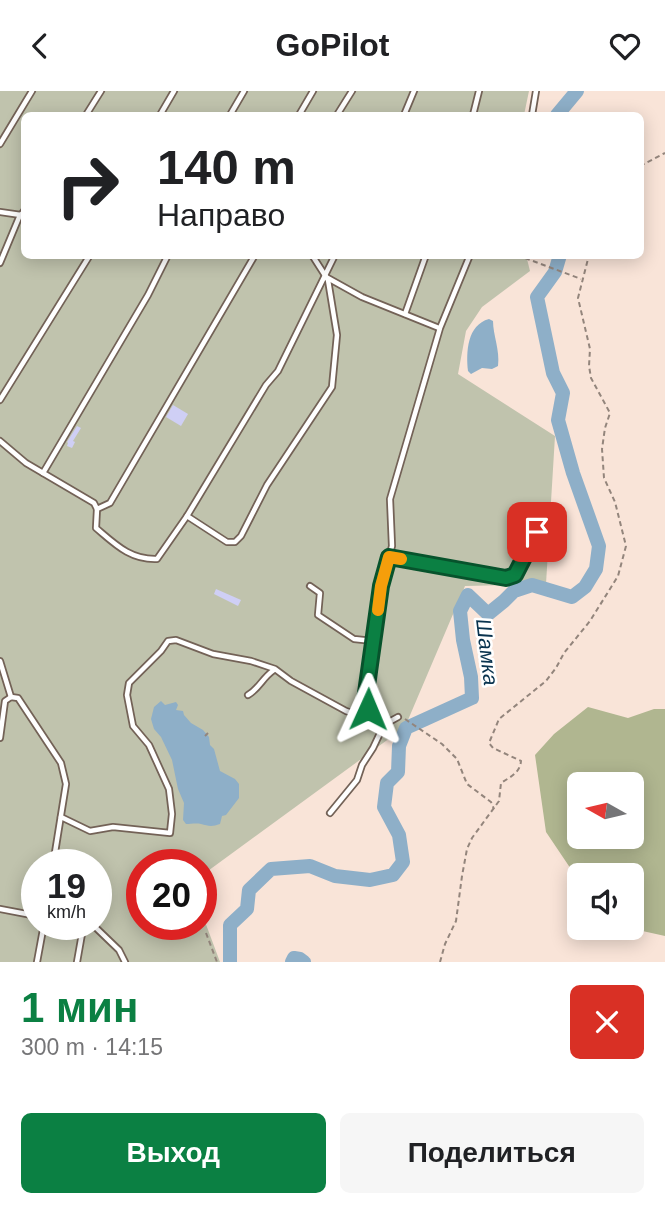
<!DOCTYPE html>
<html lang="ru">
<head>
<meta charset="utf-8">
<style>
  body { margin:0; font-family:Arial,sans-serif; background:#f6f6f6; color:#202124; height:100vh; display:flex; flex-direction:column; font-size:26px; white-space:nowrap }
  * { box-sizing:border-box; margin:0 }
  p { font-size:23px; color:#757577 }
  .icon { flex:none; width:38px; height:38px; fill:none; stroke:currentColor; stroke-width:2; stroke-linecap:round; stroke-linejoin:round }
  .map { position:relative; height:871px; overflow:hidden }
  .panel { display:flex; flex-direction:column; background:#fff; flex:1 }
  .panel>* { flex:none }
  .top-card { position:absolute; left:21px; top:21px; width:623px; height:147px; border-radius:10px; box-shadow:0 4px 18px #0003; background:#fff; color:#202124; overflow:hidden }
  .needle { width:46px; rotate:278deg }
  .buttons { position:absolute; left:567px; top:681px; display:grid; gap:14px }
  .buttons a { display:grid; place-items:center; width:77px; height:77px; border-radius:10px; background:#fff; box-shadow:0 4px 18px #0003; font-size:35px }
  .speed { position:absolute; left:21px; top:758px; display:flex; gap:14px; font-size:35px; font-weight:700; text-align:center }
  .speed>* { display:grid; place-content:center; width:91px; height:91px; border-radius:50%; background:#fff; box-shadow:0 4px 18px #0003; line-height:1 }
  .speed small { font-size:18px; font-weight:400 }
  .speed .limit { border:10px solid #d22; background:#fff; color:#111 }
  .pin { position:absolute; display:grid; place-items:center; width:60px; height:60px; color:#fff; margin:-30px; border-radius:14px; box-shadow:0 4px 10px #0006 }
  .me { position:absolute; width:77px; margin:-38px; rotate:1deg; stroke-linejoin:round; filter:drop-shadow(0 0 5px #0008) }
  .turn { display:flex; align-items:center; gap:24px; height:147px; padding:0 21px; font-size:32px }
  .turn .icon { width:91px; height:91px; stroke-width:2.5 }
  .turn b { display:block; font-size:49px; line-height:60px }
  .round { display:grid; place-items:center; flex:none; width:74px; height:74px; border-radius:10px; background:#f6f6f6 }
  .summary { display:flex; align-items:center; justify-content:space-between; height:119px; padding:0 21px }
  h1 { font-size:42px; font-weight:700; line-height:52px; color:#0b8043 }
  .action { display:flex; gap:14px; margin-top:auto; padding:14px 21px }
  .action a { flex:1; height:80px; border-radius:10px; background:#0b8043; color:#fff; font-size:28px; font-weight:700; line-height:80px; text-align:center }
  .action a+a { background:#f6f6f6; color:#202124 }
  header { display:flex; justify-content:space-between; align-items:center; height:91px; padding:0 21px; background:#fff; font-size:32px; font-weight:700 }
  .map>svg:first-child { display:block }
  .green { fill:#c0c3ad; fill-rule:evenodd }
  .forest { fill:#b0b690; fill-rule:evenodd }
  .water { fill:#8eafc8 }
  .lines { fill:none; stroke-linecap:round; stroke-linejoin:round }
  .river { stroke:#8eafc8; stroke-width:14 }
  .building { fill:#cfcff5 }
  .service-casing { stroke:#736257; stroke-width:8 }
  .path { stroke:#93857c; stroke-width:2; stroke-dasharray:5 3.5; stroke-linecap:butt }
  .service { stroke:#fff; stroke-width:4.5 }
  .route-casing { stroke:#07532c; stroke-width:18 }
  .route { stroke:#0b8043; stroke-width:12 }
  .slow { stroke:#f59e0b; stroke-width:12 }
  .labels { text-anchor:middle; stroke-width:5; stroke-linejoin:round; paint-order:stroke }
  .water-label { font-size:21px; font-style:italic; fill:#09334e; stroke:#fff }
</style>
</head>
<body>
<header><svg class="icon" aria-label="back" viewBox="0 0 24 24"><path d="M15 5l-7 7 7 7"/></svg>GoPilot<svg class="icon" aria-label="heart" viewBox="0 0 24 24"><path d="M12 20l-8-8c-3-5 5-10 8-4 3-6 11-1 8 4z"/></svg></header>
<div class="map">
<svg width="665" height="871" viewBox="0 0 665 871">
  <rect width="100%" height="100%" fill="#f9e4d8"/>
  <path class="green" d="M0,0H529L524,24H24V164H526L530,180L482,216L466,240L458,283L555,345L546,493L465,495L405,636L201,785V774H142V833H201V820L220,871H0ZM37,774H96V833H37Z"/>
  <path class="forest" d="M588,616L628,627L654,618H665V845L629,837L632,836V784H579V790L546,741L535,664L554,643ZM579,693H632V746H579Z"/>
  <g class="water">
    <path d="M489,228L493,230C493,244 500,259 498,275L492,278L482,277L471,283L468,280C466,261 467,234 489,228Z"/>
    <path d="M161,610L165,614L176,611L178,614L176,619L183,620L184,624L191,632L203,639L209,646L210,654L214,658L220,680L235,688L239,693V707L226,724L222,725L220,733C212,736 208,735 201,733C197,732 190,733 186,733L183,729L184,712L178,698L172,669L161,646L154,638L151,628L154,616Z"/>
  </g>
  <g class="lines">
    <g class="river">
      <polyline points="557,24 577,0"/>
      <polyline points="230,871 230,834 247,818 249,799 271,778 310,775 335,785 370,789 393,784 403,771 399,744 384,716 387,692 398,681 399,655 406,637 472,607 471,586 463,549 460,520 468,504 488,523 504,510 514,500 532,494 572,506 585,496 596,478 599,455 573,382 558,329 563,302 553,282 537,206 555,181 560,164"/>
      <polyline points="292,871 294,867 300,868 304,871"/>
    </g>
  </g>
  <g class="building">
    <polygon points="173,314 188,323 181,335 166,326"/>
    <polygon points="77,335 81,337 73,350 75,351 72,357 67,355 68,352 67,351"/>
    <polygon points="216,498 241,509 238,515 214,503"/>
  </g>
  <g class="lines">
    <defs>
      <g id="service">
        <polyline points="86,24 101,0"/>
        <polyline points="160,24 174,0"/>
        <polyline points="230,24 244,0"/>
        <polyline points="299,24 313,0"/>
        <polyline points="337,24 352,0"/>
        <polyline points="404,24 414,0"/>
        <polyline points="473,24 479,0"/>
        <polyline points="532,24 536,0"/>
        <polyline points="0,53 32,0"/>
        <polyline points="0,121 21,124 24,120"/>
        <path d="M255,164L110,412L97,418L96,437C115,453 130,469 157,468L187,425L266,294L278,280L335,164"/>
        <polyline points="0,172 20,124"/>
        <polyline points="326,186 362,206 439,237"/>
        <polyline points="405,223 426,164"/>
        <polyline points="0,309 90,164"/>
        <polyline points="0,350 26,372 94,412 97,418"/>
        <polyline points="43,382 148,204 168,164"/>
        <polyline points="187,425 227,451 235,451 241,445 267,394 332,296 337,244 328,189 312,164"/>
        <polyline points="389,466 507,487 515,484 537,441"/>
        <polyline points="310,495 320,502 318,524 354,548 373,550"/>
        <polyline points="0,570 11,606"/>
        <path d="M248,604C260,597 262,587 274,579"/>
        <polyline points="372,621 368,618 365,609 381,495 392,455 390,408 440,237 470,164"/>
        <polyline points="0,647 5,610 11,606 18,607 61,672 66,693 53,774"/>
        <polyline points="330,722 357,689 362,674 373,657 381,640 389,631 398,626"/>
        <polyline points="61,726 90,740 113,736 170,742 172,723 169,698 149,654 133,635 127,604 129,592 161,560 168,550 176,549 213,563 251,570 275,578 291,590 346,620 352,622 373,621"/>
        <polyline points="0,818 37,825"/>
        <polyline points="37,871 44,833"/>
        <polyline points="77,871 83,837 92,833 119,859 125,871"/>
      </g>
    </defs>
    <use href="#service" class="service-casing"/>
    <g class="path">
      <polyline points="640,75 665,62"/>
      <polyline points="525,167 581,188"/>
      <polyline points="378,622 389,625"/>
      <polyline points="405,628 442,653 457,668 467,693 491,711 494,718"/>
      <polyline points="205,645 208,642"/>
      <polyline points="206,842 217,871"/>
      <path d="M440,871L445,853L456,830L462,785L467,758L472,747L499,710L501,692C510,686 520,682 521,670L493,657L489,652L499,628L546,590L556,577L564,562L590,530L618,485L626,455L615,411L604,387L602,358L605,337L610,322L591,287L589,275L590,258L578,207L589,164"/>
    </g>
    <use href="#service" class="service"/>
  </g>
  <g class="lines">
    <defs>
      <polyline id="route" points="368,618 365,609 381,495 389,466 506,487 515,484 537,441"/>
    </defs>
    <use href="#route" class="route-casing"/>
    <use href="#route" class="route"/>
    <polyline class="slow" points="378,519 381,495 389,466 401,468"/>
  </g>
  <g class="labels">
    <g class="water-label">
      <text transform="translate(487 561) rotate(83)" y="7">Шамка</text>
    </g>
  </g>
</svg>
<div class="buttons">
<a><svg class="needle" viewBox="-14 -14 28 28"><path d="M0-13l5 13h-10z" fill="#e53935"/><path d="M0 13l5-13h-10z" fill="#757577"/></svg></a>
<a><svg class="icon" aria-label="sound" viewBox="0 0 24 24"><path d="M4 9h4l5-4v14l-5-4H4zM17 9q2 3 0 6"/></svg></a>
</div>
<div class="speed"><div>19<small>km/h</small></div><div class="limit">20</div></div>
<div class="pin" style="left:537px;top:441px;background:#d93025"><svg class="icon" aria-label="arrive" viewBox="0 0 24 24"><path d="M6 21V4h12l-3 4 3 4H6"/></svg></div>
<svg class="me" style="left:368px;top:618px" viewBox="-20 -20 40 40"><path d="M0-17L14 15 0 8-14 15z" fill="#0b8043" stroke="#fff" stroke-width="4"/></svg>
<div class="top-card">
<div class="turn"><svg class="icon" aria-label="right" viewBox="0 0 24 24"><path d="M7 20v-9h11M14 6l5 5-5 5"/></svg><div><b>140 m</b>Направо</div></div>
</div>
</div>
<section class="panel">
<div class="summary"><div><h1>1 мин</h1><p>300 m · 14:15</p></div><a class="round" style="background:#d93025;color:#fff"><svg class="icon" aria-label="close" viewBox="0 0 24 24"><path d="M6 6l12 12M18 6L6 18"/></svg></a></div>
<div class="action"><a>Выход</a><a>Поделиться</a></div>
</section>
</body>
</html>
